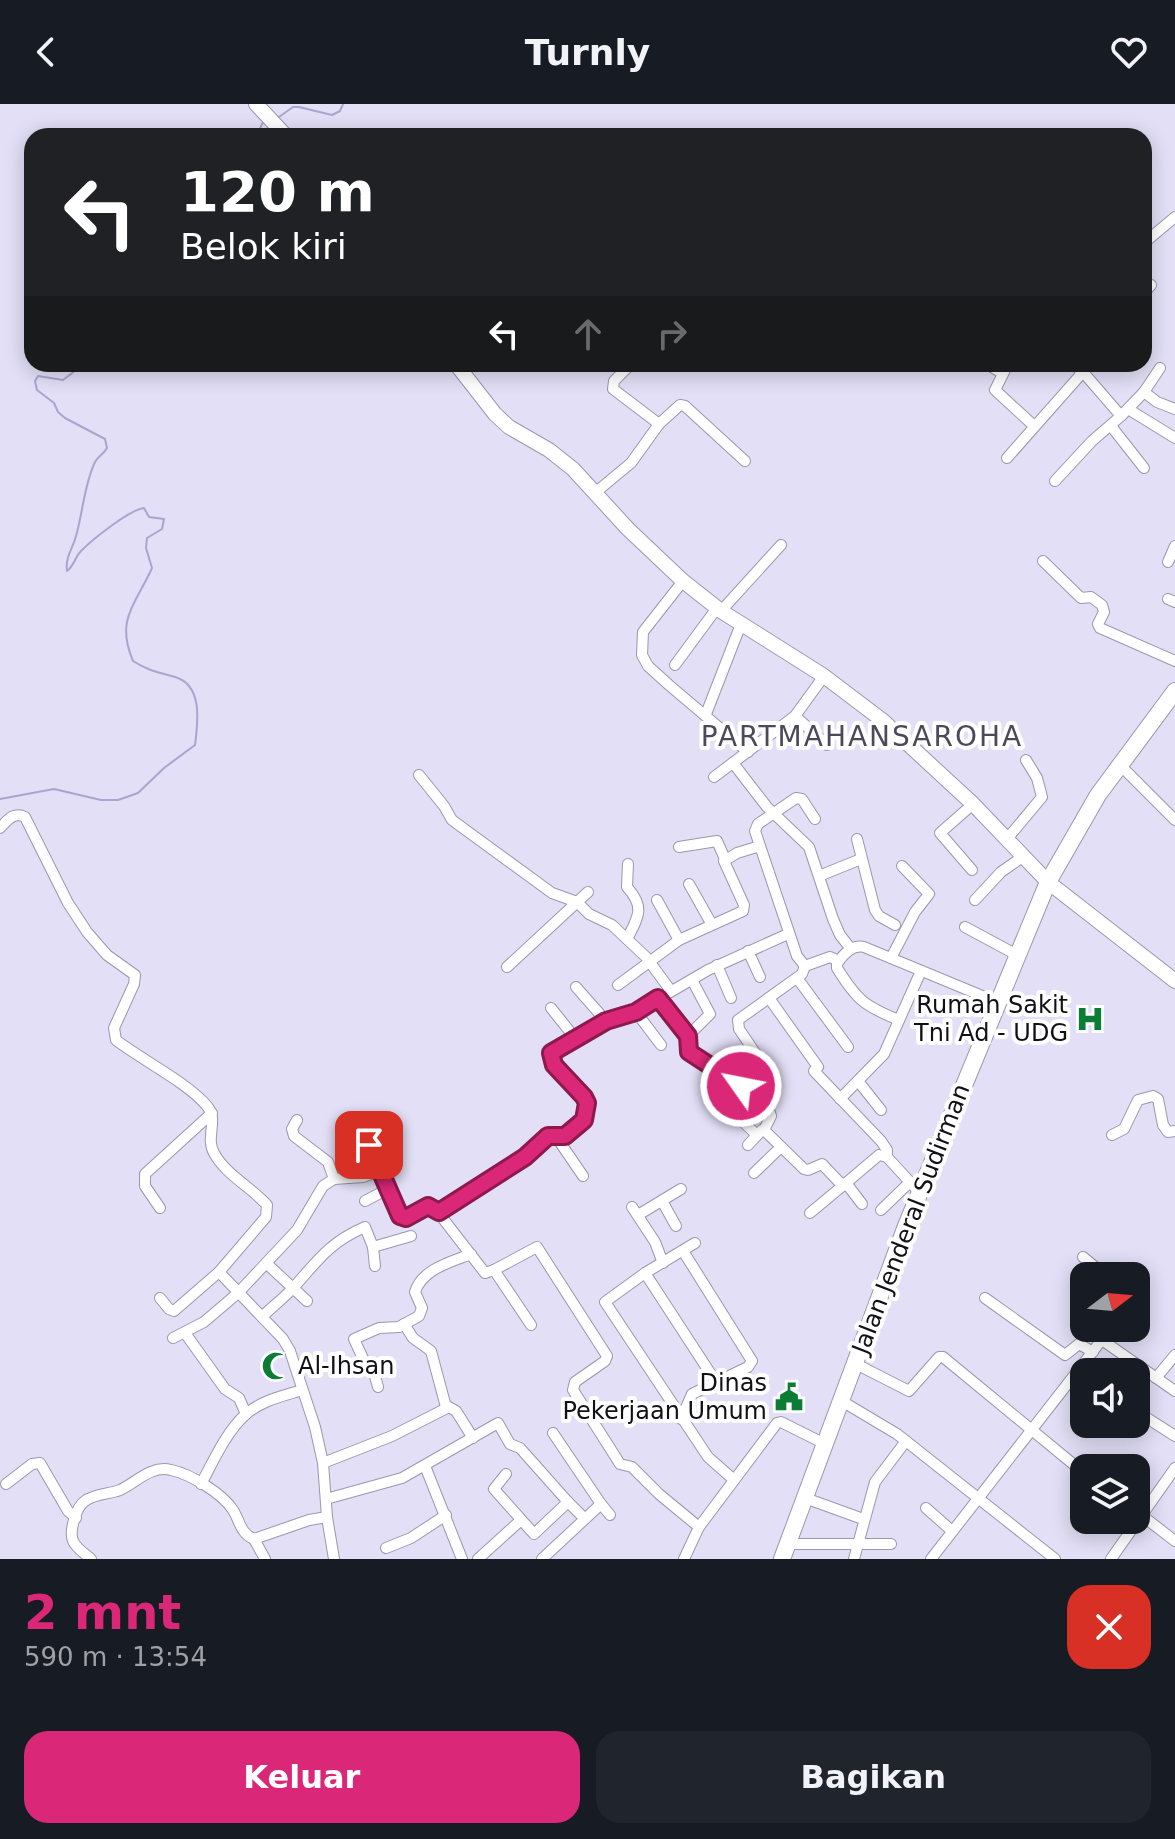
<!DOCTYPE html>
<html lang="id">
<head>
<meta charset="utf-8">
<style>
  body { margin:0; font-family:"DejaVu Sans",sans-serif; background:#20242c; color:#f1f3f6; height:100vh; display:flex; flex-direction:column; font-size:30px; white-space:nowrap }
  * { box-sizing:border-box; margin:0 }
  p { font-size:26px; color:#9ea1a6 }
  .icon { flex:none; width:44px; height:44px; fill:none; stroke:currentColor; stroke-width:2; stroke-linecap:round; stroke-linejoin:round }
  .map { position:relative; height:1455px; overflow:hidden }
  .sheet { display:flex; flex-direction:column; background:#171b24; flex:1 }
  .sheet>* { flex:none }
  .guide { position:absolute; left:24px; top:24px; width:1128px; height:244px; border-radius:24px; box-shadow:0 4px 20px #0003; background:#202124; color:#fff; overflow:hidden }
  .needle { width:52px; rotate:74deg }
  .controls { position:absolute; left:1070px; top:1158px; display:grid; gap:16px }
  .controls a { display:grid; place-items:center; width:80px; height:80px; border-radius:16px; background:#171b24; box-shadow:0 4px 20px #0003; font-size:40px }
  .pin { position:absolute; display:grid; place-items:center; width:68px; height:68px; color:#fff; margin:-34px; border-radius:16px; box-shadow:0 4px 12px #0006 }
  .me { position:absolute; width:88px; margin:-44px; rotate:303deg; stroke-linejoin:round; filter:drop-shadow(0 0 6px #0008) }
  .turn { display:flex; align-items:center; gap:28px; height:168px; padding:0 24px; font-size:36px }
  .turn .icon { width:104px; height:104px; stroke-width:2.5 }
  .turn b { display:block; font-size:56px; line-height:68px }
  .lanes { display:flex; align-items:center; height:76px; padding:0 24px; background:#0003; justify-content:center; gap:40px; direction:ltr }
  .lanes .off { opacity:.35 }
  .round { display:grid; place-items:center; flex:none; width:84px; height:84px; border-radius:24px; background:#20242c }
  .headline { display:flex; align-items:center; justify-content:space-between; height:136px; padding:0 24px }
  h1 { font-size:48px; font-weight:700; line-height:60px; color:#db2777 }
  .primary-button { display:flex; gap:16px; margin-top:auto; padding:16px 24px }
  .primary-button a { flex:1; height:92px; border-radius:24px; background:#db2777; color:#fff; font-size:32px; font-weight:700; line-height:92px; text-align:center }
  .primary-button a+a { background:#20242c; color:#f1f3f6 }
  header { display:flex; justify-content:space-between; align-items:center; height:104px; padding:0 24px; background:#171b24; font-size:36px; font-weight:700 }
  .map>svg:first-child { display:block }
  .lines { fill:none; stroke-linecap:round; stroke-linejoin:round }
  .stream { stroke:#aba4cf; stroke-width:2 }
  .minor-casing { stroke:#9b97ad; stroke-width:12 }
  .major-casing { stroke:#9b97ad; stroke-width:16 }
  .highway-casing { stroke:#9b97ad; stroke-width:18 }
  .minor { stroke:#fff; stroke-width:10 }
  .major { stroke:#fff; stroke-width:14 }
  .highway { stroke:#fff; stroke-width:16 }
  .route-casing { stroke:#8e194d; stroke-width:20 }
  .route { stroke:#db2777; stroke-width:14 }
  .labels { text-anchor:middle; stroke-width:8; stroke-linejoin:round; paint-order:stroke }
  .poi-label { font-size:24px; fill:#111017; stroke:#fff; text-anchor:end }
  .street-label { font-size:24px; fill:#111017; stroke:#fff }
  .quarter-label { font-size:28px; letter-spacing:2px; fill:#4c495b; stroke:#fff }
</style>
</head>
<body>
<header><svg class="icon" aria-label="back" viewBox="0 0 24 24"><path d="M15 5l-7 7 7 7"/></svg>Turnly<svg class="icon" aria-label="heart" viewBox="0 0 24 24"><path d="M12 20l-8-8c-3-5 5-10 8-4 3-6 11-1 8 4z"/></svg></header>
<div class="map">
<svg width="1175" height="1455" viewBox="0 0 1175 1455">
  <rect width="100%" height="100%" fill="#e2dff6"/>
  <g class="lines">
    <g class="stream">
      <polyline points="279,13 293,3 299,3 332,11 340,7 343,0"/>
      <polyline points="257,32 262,20 265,17"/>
      <path d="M0,695L54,685L101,696H118L138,689L164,664L195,641C198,618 203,581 175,573C157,568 149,567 133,557C115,515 136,500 152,464L146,444L147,434L162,425L164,415L149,413L144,404C129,406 93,435 81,447C75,453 74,462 67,467C65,453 73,444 76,432C83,408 84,381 95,358C98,352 104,350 107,344L105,335L65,314L58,308L54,299L37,286L35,277L38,272L63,276L84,260"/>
    </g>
    <defs>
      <g id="minor">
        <polyline points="1144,139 1175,113"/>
        <polyline points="1144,189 1151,181"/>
        <polyline points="631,260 614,277 613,285 659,320"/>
        <polyline points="987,260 1002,269"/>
        <polyline points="1008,260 995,286 1033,321"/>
        <polyline points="1072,260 1083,268 1121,312 1144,288 1157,298 1175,305"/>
        <polyline points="1144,288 1160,264"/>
        <polyline points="1128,305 1175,334"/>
        <polyline points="1111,322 1144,364"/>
        <polyline points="1007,354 1083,268"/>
        <polyline points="1055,377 1092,337 1121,312"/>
        <polyline points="596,388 631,359 659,320 680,301 685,302 745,357"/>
        <polyline points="1043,457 1081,494 1091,493 1102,501 1104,508 1098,520 1100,524 1175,557"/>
        <polyline points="1168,458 1175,442"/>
        <polyline points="683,477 643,528 642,551 648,562 669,581 748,648"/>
        <polyline points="1168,495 1175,498"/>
        <polyline points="721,507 781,441"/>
        <polyline points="675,561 717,504"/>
        <polyline points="706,610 741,520"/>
        <polyline points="795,612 827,641"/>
        <polyline points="733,659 767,703 809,743 833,815 840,831 851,845"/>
        <polyline points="1119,660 1175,716"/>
        <polyline points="419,671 444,702 452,716 552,789 577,798 589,810 612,821 646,853 671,887"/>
        <polyline points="714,673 795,612 824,572"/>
        <polyline points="815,715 802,695 796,694 758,720 755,727 797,852 805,862 830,853 839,857"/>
        <path d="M0,724C7,717 13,707 25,713L68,799L87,828L107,851L135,871L134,880L114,924L116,936C142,956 188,979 207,1002C219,1016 205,1033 214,1049C225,1070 252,1084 267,1101L266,1113L219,1168L283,1235L290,1247L315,1323L323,1359L327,1413L334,1455"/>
        <polyline points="857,735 875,806 879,812 895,821"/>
        <polyline points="1007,735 1042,693 1037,674 1026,656"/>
        <polyline points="679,743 717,737 725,755"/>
        <polyline points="972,766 940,729 973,700"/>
        <polyline points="819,772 861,755"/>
        <polyline points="689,780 711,819"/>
        <polyline points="657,796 679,836"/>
        <polyline points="975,796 1001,768 1024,752"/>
        <polyline points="965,823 1017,851"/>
        <path d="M627,835C639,812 645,803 627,783L628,760"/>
        <polyline points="748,847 760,873"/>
        <polyline points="891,854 915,808 929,790 902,762"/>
        <polyline points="717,861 731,894"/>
        <polyline points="507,863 588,788"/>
        <polyline points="797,874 848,943"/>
        <polyline points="692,876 710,910 688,932 689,948 741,982 770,1009 771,1012 764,1026 804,1065 808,1066 822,1060 843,1082"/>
        <polyline points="618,881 679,836 743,807 744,801 724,757 737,749 760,742"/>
        <polyline points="576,883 606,917"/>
        <polyline points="658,894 688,932"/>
        <polyline points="769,894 818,963 814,967 881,1037 887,1046 887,1053 920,1089"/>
        <polyline points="551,904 575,934"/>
        <polyline points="636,908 661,941"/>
        <path d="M899,916C864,902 857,896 837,864V859C843,851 852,840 864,843L997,898"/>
        <polyline points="758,953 739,925 738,916 802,870 805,862"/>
        <polyline points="858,977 881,1006"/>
        <polyline points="840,995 884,950 921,867"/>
        <polyline points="739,1014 757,1031"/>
        <polyline points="555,1031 583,1072"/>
        <polyline points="1112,1031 1124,1025 1138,996 1153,992 1158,995 1163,1021 1168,1028 1175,1027"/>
        <polyline points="369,1041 378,1067"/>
        <polyline points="748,1041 762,1026"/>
        <polyline points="754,1069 781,1043"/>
        <polyline points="334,1075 363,1073 378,1067 402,1114 424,1103 434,1103 485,1169 494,1166 531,1221"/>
        <polyline points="846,1079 879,1051 887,1053"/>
        <polyline points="365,1097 386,1086"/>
        <polyline points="662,1097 676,1122"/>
        <polyline points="632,1103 655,1138 663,1159"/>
        <polyline points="160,1104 145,1082 145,1070 212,1009"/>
        <polyline points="881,1106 910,1078"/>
        <polyline points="439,1108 525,1053 548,1032 565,1032 584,1016 587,999 584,993 552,957 550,951 553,947 606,917 636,908 708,866 788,830"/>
        <polyline points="810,1109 846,1079 862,1100"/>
        <polyline points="638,1111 681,1085"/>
        <polyline points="695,1139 645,1169 605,1198 708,1353 734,1376"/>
        <polyline points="373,1143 411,1132"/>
        <polyline points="1083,1153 1106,1172"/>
        <polyline points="267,1160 307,1197"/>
        <polyline points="494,1166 537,1143 607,1252 605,1257 575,1278 573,1286 620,1360 632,1363 659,1390 699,1423"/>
        <polyline points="645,1169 716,1278"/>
        <polyline points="1136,1192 1138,1190"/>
        <polyline points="160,1194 169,1205 174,1207 219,1168"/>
        <polyline points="985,1194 1065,1251 1079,1240 1093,1248"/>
        <path d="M262,1213C272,1203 284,1194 294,1183C318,1156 330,1138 365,1123L373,1143L375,1162"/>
        <polyline points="404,1220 413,1234 431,1247 446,1303"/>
        <polyline points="185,1229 225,1285 239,1294 246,1310"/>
        <polyline points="173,1234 204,1218 238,1189 297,1126 323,1082 334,1075 328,1058 294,1032 292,1025 297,1016"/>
        <polyline points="1102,1236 1175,1287"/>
        <polyline points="854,1259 909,1287 939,1253 943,1253 1084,1369"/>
        <polyline points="1156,1274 1175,1251"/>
        <path d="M378,1283L373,1265L366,1261L354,1235L379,1224L399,1223L419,1212L422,1204L415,1188C422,1165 451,1158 471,1150"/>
        <polyline points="840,1296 897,1330 1055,1455"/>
        <polyline points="1136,1307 1175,1332"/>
        <polyline points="681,1315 692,1290 748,1263 752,1257 683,1147"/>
        <polyline points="323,1359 392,1332 449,1303 456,1307 473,1334"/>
        <polyline points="425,1362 462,1455"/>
        <polyline points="6,1380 32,1360 40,1359 68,1407 76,1414"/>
        <path d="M201,1380C213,1358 226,1328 245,1311C260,1297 283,1292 302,1286"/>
        <polyline points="805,1394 863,1415"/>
        <polyline points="326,1395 402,1374 498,1319 510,1340 520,1344 568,1398 534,1430 494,1385 506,1370"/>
        <polyline points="568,1398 585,1415"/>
        <polyline points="601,1400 610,1411"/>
        <polyline points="926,1404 952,1427"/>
        <polyline points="1136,1407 1175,1437"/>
        <polyline points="254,1435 265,1455"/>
        <polyline points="788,1440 891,1440"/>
        <polyline points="386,1444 411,1434 446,1411"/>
        <path d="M91,1455C85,1450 76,1444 73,1437C69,1427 76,1403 85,1397C94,1390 110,1390 120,1386C137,1378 151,1361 171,1366C190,1370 222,1389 233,1406C240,1417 240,1429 254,1435L309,1416L327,1413"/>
        <polyline points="478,1455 521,1416"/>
        <polyline points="542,1455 601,1400 553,1329"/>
        <polyline points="684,1455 699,1423 777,1319 781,1318 825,1340"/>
        <polyline points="854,1455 875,1378 906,1337"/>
        <polyline points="931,1455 1111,1224"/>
        <polyline points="1111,1455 1175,1364"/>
      </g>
      <g id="major">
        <polyline points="256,0 286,32"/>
        <polyline points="456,260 495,310 509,323 549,346 573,365 628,425 683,477 721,507 824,572 882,616 973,700 1048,778 1175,877"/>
      </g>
      <polyline id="highway" points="782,1455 906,1122 1048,778 1098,691 1175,587"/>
    </defs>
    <use href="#minor" class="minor-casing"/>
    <use href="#major" class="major-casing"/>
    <use href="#highway" class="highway-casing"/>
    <use href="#minor" class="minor"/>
    <use href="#major" class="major"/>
    <use href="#highway" class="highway"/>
  </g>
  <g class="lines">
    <defs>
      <polyline id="route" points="369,1041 400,1112 406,1114 428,1102 439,1108 525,1053 548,1032 565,1032 584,1016 587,999 584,993 554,961 551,949 606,917 636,908 658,894 688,932 689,948 741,982"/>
    </defs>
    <use href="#route" class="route-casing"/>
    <use href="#route" class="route"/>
  </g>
  <defs>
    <symbol id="hospital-bare" viewBox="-9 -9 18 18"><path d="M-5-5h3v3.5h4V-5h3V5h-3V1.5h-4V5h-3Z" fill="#0a7d34" stroke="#fff" stroke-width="2.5" paint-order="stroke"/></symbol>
    <symbol id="mosque-bare" viewBox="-9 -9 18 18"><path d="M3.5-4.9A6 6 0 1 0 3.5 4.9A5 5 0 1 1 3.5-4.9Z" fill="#0a7d34" stroke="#fff" stroke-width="2.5" paint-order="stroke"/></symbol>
    <symbol id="civic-bare" viewBox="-9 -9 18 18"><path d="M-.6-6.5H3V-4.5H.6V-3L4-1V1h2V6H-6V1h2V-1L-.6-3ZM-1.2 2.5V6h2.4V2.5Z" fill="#0a7d34" stroke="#fff" stroke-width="2.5" paint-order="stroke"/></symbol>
  </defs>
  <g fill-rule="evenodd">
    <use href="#hospital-bare" x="1070" y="895" width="40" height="40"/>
    <use href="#mosque-bare" x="256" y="1242" width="40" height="40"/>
    <use href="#civic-bare" x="769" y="1273" width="40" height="40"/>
  </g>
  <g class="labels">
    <g class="poi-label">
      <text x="1068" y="909">Rumah Sakit<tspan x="1068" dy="28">Tni Ad - UDG</tspan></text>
      <text x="298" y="1270" text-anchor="start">Al-Ihsan</text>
      <text x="767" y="1287">Dinas<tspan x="767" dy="28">Pekerjaan Umum</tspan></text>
    </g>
    <g class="street-label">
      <text transform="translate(911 1115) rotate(-69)" y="8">Jalan Jenderal Sudirman</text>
    </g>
    <g class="quarter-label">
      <text x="862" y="642">PARTMAHANSAROHA</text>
    </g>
  </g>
</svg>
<div class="controls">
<a><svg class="needle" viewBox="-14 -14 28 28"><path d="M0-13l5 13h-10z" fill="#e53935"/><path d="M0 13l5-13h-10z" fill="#9ea1a6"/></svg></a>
<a><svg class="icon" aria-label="sound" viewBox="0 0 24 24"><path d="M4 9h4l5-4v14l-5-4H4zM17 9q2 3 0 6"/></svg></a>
<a><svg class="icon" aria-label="layers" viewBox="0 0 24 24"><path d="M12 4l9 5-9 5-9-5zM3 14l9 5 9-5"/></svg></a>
</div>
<div class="pin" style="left:369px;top:1041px;background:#d93025"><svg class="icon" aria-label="arrive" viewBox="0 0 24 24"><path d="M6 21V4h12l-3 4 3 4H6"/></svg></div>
<svg class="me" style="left:741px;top:982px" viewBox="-20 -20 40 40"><circle r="17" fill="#db2777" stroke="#fff" stroke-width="3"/><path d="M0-11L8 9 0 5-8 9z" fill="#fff"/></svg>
<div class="guide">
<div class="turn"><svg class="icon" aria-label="left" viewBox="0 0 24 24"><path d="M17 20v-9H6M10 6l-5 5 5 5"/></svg><div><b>120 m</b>Belok kiri</div></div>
<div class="lanes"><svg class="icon" aria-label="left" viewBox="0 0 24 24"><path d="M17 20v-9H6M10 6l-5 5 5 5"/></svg><svg class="icon off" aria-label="ahead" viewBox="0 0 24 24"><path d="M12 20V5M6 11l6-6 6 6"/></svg><svg class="icon off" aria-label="right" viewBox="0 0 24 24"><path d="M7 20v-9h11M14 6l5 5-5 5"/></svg></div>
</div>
</div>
<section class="sheet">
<div class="headline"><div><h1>2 mnt</h1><p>590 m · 13:54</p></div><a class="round" style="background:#d93025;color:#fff"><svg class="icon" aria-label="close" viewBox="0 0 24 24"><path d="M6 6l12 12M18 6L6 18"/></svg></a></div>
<div class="primary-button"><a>Keluar</a><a>Bagikan</a></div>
</section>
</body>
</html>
